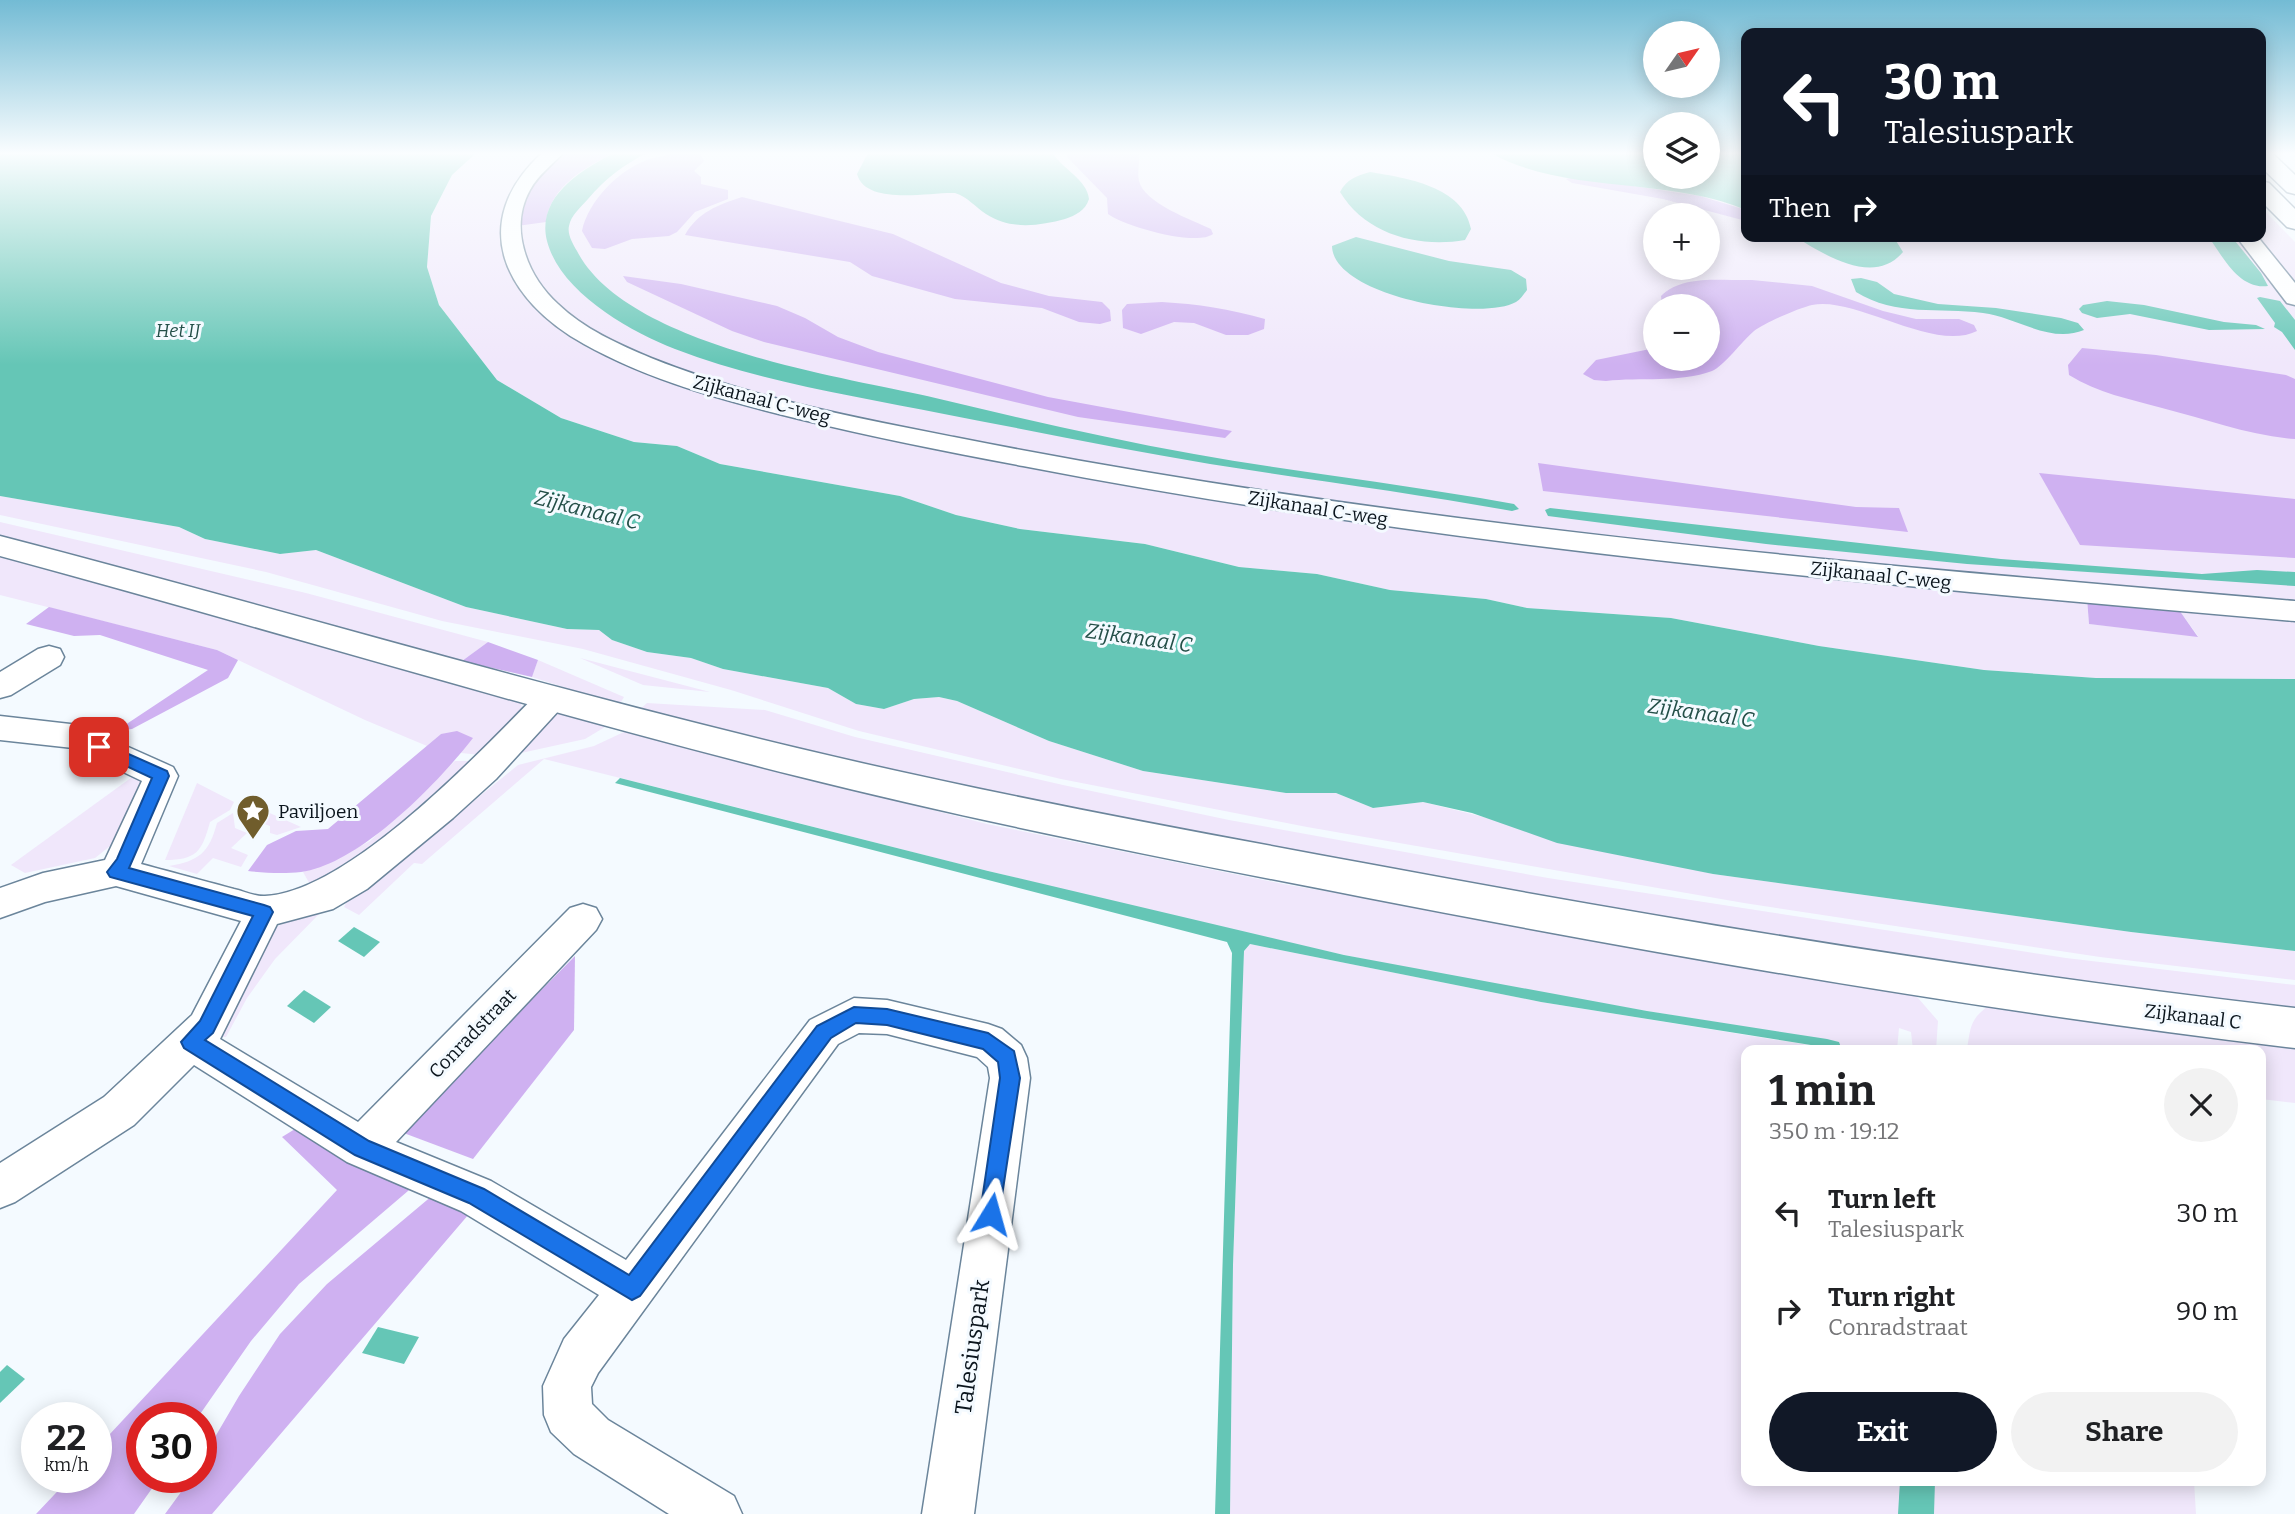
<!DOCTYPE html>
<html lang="en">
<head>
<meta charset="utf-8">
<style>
  body { margin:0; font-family:Bitter,serif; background:#f2f2f2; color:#202124; height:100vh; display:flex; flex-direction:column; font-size:26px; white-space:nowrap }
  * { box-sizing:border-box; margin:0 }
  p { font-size:23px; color:#757577 }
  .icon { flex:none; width:38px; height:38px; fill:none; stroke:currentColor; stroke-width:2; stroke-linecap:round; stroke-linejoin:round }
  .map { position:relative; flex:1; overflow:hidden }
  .panel { position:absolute; left:1741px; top:1045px; width:525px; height:441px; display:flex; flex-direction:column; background:#fff; border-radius:14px; box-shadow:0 4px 18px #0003 }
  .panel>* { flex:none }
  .hud { position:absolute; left:1741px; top:28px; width:525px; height:214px; border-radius:14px; box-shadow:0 4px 18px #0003; background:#111827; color:#fff; overflow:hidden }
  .needle { width:46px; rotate:56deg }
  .buttons { position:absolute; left:1643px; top:21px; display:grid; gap:14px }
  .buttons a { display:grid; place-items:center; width:77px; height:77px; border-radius:50%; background:#fff; box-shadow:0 4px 18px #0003; font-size:35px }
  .speed { position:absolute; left:21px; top:1402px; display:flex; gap:14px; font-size:35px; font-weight:700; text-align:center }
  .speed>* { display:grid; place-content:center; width:91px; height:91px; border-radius:50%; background:#fff; box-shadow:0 4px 18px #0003; line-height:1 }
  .speed small { font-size:18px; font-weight:400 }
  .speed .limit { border:10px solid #d22; background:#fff; color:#111 }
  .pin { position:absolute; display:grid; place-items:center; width:60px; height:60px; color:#fff; margin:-30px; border-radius:14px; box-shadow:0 4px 10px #0006 }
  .me { position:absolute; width:77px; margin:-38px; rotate:8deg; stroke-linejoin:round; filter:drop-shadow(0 0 5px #0008) }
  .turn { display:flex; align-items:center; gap:24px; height:147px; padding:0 28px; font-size:32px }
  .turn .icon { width:91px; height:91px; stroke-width:2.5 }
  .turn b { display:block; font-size:49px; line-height:60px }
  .then { display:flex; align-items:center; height:66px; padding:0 28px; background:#0003; gap:14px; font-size:26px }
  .round { display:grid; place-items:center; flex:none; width:74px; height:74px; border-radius:37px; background:#f2f2f2 }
  .head { display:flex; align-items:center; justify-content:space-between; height:119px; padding:0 28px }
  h1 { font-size:42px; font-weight:700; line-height:52px }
  .primary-button { display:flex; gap:14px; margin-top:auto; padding:14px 28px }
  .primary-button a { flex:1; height:80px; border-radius:42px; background:#111827; color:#fff; font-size:28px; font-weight:700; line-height:80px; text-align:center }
  .primary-button a+a { background:#f2f2f2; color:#202124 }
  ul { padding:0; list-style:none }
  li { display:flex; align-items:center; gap:21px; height:98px; padding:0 28px }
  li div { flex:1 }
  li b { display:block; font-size:26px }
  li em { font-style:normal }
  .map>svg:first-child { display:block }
  .green { fill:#f0e7fb; fill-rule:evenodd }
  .forest { fill:#cfb1f1 }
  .water { fill:#65c6b6 }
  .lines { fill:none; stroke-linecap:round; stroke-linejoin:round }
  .minor-casing { stroke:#6b859b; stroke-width:3 }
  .tertiary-casing { stroke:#6b859b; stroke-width:3 }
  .motorway-casing { stroke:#6b859b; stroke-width:3 }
  .minor { fill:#fff; fill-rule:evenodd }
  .tertiary { fill:#fff; fill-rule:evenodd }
  .motorway { fill:#fff; fill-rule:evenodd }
  .route { fill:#1a73e8; stroke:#114b97; stroke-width:2 }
  .labels { text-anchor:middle; stroke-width:6; stroke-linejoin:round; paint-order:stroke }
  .far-water-label { font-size:18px; font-style:italic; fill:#234f48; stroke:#f4faff }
  .street-label { font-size:19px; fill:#0b151d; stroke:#f4faff }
  .poi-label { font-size:19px; fill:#0b151d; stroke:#f4faff; text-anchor:start }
  .water-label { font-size:21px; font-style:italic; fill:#234f48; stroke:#f4faff }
  .near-street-label { font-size:23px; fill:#0b151d; stroke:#f4faff }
</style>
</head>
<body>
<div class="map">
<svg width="2295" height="1514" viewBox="0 0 2295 1514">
  <rect width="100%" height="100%" fill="#f4faff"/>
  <g class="green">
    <polygon points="476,153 549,153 516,180 517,187 511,199 528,294 685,383 1115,479 2087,598 2089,624 2198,636 2177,607 2295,617 2295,679 2096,678 1984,670 1819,646 1671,618 1527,608 1486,599 1390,590 1317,574 1239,567 1145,544 1020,529 956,515 900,496 720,464 677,446 634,442 561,418 497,380 439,305 427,267 431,216 452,175"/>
    <path d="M557,153H1655L1656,177H1708V153H1746V236H2237L2295,306V607L1398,517L847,419L661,367L563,315L519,258L514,229L540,169ZM1656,215H1708V268H1656ZM1656,306H1708V359H1656Z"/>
    <polygon points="2261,207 2295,242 2295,292 2248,236 2261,236"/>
    <polygon points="0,496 179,527 205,539 280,554 316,550 466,607 567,629 599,630 612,640 647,652 691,658 723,669 828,688 856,704 884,709 914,699 939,697 957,701 1049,741 1143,771 1286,793 1336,793 1373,808 1423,802 1713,874 2131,932 2295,951 2295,980 2100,957 1744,903 1307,827 1061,779 859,731 731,690 583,649 442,621 266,572 0,515"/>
    <polygon points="0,522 306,593 488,642 462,661 0,538"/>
    <polygon points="0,555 521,698 522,713 481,755 461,753 472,738 441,734 427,746 365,720 217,650 0,595"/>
    <polygon points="580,658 710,692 643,685"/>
    <polygon points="538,660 624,697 619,705 532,677"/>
    <polygon points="647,703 765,710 855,737 1063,785 1229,820 1548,878 2066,958 2295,985 2295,1017 2029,983 1172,833 637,712"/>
    <polygon points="570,711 610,724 585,739 512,755 554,714"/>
    <path d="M626,731L987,824L1283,884L1912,991L1938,1021L1936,1050H1913L1911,1032L1899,1028L1897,1050H1746V1480L2194,1481L2196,1514H1230L1233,1265L1244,951L1250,944L1541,1002L1815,1046L1839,1042C1673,1015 1505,990 1340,954C1073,896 809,824 544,759L422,864L414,863L359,915L344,907L349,897L377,880L518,765L594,746Z"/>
    <polygon points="455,761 475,761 365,855 311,886 303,872 337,859 370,841"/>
    <polygon points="139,772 144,780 110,846 95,858 25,873 11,865"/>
    <path d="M197,783L234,802L230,810L210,822C202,851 197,860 165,860Z"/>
    <polygon points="247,803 301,827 277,835 270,833 270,826 259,822 246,825 240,809"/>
    <path d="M233,813L235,828L247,833L231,848L248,855L241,867L213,858L197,874L169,866C199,861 209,853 217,823Z"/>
    <polygon points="325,908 275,959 247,998 226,1037 217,1037 275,927"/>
    <path d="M1995,1001L2295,1041V1103L2261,1099V1050H1967C1971,1022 1971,1018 1995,1001Z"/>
  </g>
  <g class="forest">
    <path d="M614,153C585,167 550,187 546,222L517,226L530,182L556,154Z"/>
    <path d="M674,153H700L704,161L694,171L701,177V184L728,190V199L695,212L677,232L669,236L632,239L605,249L592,248L582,231C588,201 619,170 647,160C656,157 666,156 674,153Z"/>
    <path d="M1067,153H1139C1140,162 1137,172 1139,181C1144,203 1192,220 1211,229L1213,234C1196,247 1124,226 1108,214L1107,198L1067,157Z"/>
    <polygon points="1574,177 1700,196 1746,210 1746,221 1663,199 1572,183 1566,179"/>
    <path d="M742,197L893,234L1001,283L1049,296L1102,302L1110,310L1111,321L1100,324L1079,322L1042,308L955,299L872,276L850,262L685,235C698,212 718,205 742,197Z"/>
    <polygon points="623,276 681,284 777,306 805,318 838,337 878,352 1048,397 1232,431 1225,438 1078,417 764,342 732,331 627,282"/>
    <path d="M1752,280L1812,286L1883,311L1916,319H1959L1974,325L1977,331C1933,353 1857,296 1812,305C1799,308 1764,323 1754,331C1743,340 1723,367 1712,371C1680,383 1640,377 1606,381L1594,380L1583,374L1596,360L1655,348L1656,359H1708V306H1662L1661,296C1683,274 1722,281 1752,280Z"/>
    <path d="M1162,302C1197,304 1230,309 1265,319L1264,329L1248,335H1226L1194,323L1174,322L1141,334L1123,328L1122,310L1127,304Z"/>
    <path d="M2082,348L2156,355L2286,375L2295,379V439C2250,436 2206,419 2162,408C2129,399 2098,393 2069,375L2068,365Z"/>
    <polygon points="1538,463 1856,507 1899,508 1908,532 1543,491"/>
    <polygon points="2039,473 2295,499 2295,558 2080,545"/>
    <polygon points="2087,598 2177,607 2198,637 2089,624"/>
    <polygon points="49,607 217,650 238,660 228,678 132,729 116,731 208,670 100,635 74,636 26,624"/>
    <polygon points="488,642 538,660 532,677 462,661"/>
    <path d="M457,731L473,738C438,783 360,864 301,872C284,874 265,873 248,871L267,845L296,831L328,829L441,734Z"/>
    <polygon points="575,956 574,1030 473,1159 401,1132"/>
    <polygon points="295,1129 415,1185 299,1284 251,1341 198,1417 142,1418 142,1477 160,1477 134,1514 36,1514 71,1477 96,1477 96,1449 337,1190 282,1137"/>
    <polygon points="433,1195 469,1214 212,1514 165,1514 192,1477 201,1477 201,1461 239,1396 280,1334 327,1284"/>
  </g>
  <g class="water">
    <polygon points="0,153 476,153 452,175 431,216 427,267 439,305 497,380 561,418 634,442 677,446 720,464 900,496 956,515 1020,529 1145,544 1239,567 1317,574 1390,590 1486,599 1527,608 1671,618 1819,646 1984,670 2096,678 2295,679 2295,951 2131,932 1713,874 1557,843 1472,813 1423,802 1373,808 1336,793 1286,793 1143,771 1049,741 957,701 939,697 914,699 884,709 856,704 828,688 723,669 691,658 647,652 612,640 599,630 567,629 466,607 316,550 280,554 205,539 179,527 0,496"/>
    <path d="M614,153H647C623,165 605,179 588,199C581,207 571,215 569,226C567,234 573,244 577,251C625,344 832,375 927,396C1015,417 1104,438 1194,454C1289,471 1385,482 1480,498L1514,504L1519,509L1512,511C1412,493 1311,480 1210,464C1121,449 1033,431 944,414C854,396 761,382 675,349C629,331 560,292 547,241C536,197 581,170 614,153Z"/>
    <path d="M868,153H1053C1062,169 1087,179 1089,199C1085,211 1076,215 1065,219C1039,226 1010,230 986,214C975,207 968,197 955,193C928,192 866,206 857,174Z"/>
    <path d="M1491,153H1655L1656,177H1708V153H1746V210C1667,176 1566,195 1491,153Z"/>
    <path d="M1370,172C1406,178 1463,186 1471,229L1465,240C1419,248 1366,235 1340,192C1347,179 1356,176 1370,172Z"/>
    <path d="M1794,236H1893L1903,252C1874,287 1823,254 1794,236Z"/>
    <path d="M2208,236H2231L2261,273L2268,286C2239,290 2223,257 2208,236Z"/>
    <path d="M1356,237L1449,261L1511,270L1526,279L1527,290C1524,294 1521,299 1516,302C1481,322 1333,296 1332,246Z"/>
    <path d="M1861,278L1877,282L1894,294L1938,304L1996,308L2061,318L2078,323L2084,330C2050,344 2016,317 1983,313C1939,307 1896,317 1856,292L1851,279Z"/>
    <polygon points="2260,297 2280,301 2295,320 2295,350 2282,332 2274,327 2275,323 2257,298"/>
    <polygon points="2107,301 2144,305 2224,322 2256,325 2265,329 2209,330 2130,314 2097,318 2082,313 2079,309 2083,305"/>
    <polygon points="1550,508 2001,559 2202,574 2257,570 2295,572 2295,586 1967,564 1766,544 1548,516 1545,510"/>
    <polygon points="620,778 988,871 1344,955 1647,1011 1827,1039 1839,1042 1842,1050 1541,1002 1250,944 1244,951 1233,1265 1230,1514 1215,1514 1232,953 1227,942 615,783"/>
    <polygon points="354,927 380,942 364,957 338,941"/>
    <polygon points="304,990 331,1007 314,1023 287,1006"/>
    <polygon points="378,1327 419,1337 404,1364 362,1353"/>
    <polygon points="7,1365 25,1379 0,1403 0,1372"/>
    <polygon points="1900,1481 1935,1481 1934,1514 1898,1514"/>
  </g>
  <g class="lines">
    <defs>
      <g id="minor">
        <path d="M542,153H563C552,165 538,175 530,190C508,229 528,277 558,304C584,329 618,344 651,358C748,397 852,417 954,437C1396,525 1846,563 2295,601V621C1870,584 1443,547 1023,466C948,452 873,437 799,419C726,401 650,381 584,344C505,300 466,223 542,153Z"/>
        <polygon points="2236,236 2257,236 2295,283 2295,305 2287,303"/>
        <polygon points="49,646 60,649 64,657 60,665 11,695 0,698 0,672 38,649"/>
        <path d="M551,688L562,691L567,699L562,707L496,779L453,818L367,889L333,909L277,924L220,1039L358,1122L570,908L583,904L596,908L602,919L596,930L396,1142L491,1181L626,1260L810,1020L854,998L887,1000L988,1024L1002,1029L1021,1045L1027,1058L1030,1078L974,1514H922L990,1078L988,1067L977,1057L887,1034L859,1033L838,1044L598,1373L591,1387L592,1404L608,1420L734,1496L742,1514H669L574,1454L551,1432L544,1415L543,1386L564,1339L599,1295L461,1211L347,1162L194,1065L134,1125L15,1202L0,1208V1163L104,1097L192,1015L241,921L116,886L45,902L0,918V888L43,873L105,860L142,781L73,748L0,740V716L79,725L173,767L178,776L141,864C172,872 203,881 234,889C243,891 256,897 265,896C349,892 482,750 540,691Z"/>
      </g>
      <path id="tertiary" d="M0,536C266,605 530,684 797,748C985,793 1174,828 1363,863C1673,921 1982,972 2295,1008V1048C1982,1011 1672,957 1363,897C1173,860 984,823 797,776C530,709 266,628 0,556Z"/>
      <g id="motorway">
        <polygon points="2261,153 2272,153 2295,175 2295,194 2287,192 2261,167"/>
        <polygon points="2261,181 2269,183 2295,209 2295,229 2287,227 2261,201"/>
      </g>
    </defs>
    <use href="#minor" class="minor-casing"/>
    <use href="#tertiary" class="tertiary-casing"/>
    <use href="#motorway" class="motorway-casing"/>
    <use href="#minor" class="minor"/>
    <use href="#tertiary" class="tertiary"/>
    <use href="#motorway" class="motorway"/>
  </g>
  <linearGradient id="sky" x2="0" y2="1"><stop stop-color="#73bbd4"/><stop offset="0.42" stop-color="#fafdff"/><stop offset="1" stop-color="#fafdff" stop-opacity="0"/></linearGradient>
  <rect width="2295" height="365" fill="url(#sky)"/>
  <polygon class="route" points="99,741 167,771 169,776 129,868 264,905 270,907 273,912 213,1033 205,1040 369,1141 484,1189 629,1275 817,1026 854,1007 887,1009 988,1033 1014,1051 1020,1078 998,1222 991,1225 983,1222 980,1214 1000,1078 998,1062 983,1049 887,1025 856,1023 831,1038 640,1296 632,1300 469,1203 355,1155 184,1048 181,1042 200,1021 253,916 110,877 107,872 117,859 152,778 94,751 91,747 94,742"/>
  <defs>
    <symbol id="sight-pin" viewBox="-11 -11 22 30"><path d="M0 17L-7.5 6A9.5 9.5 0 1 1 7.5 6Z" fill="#705d2c" stroke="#f4faff"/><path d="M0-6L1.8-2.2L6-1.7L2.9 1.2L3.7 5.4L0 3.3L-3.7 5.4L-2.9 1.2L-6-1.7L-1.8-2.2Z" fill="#fff"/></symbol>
  </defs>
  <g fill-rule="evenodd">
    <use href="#sight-pin" x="234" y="792" width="38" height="52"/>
  </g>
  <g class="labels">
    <g class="far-water-label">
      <text x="178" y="337">Het IJ</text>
    </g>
    <g class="street-label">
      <text transform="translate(762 399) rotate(15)" y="7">Zijkanaal C-weg</text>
      <text transform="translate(1318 508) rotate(9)" y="7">Zijkanaal C-weg</text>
      <text transform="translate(1881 575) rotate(6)" y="7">Zijkanaal C-weg</text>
      <text transform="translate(2193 1016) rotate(7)" y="7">Zijkanaal C</text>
      <text transform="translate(472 1033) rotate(-46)" y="7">Conradstraat</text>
    </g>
    <g class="poi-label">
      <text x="278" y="818">Paviljoen</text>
    </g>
    <g class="water-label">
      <text transform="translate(587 510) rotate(14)" y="7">Zijkanaal C</text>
      <text transform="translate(1139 638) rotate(8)" y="7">Zijkanaal C</text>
      <text transform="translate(1701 713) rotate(8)" y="7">Zijkanaal C</text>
    </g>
    <g class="near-street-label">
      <text transform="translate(972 1347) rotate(-82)" y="8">Talesiuspark</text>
    </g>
  </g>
</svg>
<div class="buttons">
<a><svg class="needle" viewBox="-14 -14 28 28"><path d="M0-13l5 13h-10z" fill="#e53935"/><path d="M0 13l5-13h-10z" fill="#757577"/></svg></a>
<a><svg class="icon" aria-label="layers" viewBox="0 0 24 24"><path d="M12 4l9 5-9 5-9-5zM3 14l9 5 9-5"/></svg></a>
<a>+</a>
<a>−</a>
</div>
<div class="speed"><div>22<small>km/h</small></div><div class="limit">30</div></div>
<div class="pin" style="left:99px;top:747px;background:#d93025"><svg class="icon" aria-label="arrive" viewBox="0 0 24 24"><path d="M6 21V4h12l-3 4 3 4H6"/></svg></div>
<svg class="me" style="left:991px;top:1214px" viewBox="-20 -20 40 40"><path d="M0-17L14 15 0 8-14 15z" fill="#1a73e8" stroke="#fff" stroke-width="4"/></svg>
<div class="hud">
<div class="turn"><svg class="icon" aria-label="left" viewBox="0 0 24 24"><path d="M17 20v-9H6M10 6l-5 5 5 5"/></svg><div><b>30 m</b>Talesiuspark</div></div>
<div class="then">Then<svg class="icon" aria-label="right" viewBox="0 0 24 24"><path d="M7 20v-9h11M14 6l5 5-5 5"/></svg></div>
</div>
<section class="panel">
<div class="head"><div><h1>1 min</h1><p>350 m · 19:12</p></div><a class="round"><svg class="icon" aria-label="close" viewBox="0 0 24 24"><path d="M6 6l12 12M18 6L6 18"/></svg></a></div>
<ul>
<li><svg class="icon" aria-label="left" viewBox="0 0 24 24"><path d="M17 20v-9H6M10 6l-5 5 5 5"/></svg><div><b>Turn left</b><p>Talesiuspark</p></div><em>30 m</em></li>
<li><svg class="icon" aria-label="right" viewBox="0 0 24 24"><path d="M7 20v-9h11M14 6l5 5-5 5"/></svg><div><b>Turn right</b><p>Conradstraat</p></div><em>90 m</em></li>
</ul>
<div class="primary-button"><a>Exit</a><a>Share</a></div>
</section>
</div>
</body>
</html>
